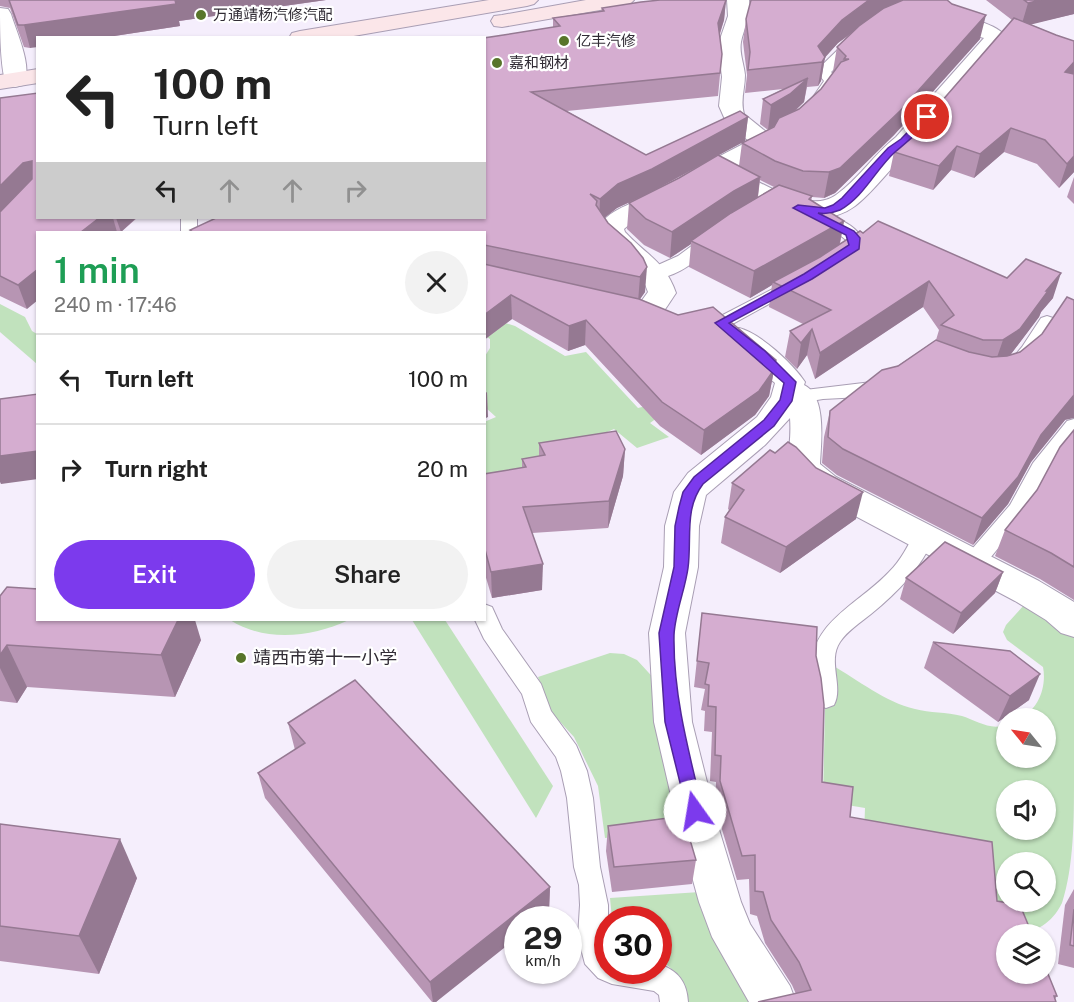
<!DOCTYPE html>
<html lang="en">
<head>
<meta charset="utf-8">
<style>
  body { margin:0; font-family:"Public Sans","Noto Sans SC",sans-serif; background:#f2f2f2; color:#222; height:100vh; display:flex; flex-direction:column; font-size:22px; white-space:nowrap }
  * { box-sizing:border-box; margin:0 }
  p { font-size:20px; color:#767676 }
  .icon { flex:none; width:33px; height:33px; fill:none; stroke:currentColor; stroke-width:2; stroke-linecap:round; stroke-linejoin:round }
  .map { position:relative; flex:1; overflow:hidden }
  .side { position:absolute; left:36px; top:231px; width:450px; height:390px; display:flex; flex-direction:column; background:#fff; border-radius:0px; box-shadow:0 2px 4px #0004 }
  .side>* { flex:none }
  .hud { position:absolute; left:36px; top:36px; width:450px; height:183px; border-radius:0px; box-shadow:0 2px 4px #0004; background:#fff; color:#222; overflow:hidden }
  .needle { width:39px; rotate:300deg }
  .fabs { position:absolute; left:996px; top:708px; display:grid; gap:12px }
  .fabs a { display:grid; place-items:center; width:60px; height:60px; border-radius:50%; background:#fff; box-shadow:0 2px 4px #0004; font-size:30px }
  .speed { position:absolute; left:504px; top:906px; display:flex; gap:12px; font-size:30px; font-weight:700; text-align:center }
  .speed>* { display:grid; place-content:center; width:78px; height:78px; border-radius:50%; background:#fff; box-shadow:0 2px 4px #0004; line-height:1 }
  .speed small { font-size:15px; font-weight:400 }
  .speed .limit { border:9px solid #d22; background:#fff; color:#111 }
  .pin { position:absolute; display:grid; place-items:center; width:51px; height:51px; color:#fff; margin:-26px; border:3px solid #fff; border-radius:50%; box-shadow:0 2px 6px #0007 }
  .me { position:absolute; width:66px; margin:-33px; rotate:347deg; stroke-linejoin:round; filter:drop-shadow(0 0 4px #0008) }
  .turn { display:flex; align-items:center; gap:21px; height:126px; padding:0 18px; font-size:27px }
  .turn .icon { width:78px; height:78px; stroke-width:2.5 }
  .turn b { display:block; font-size:42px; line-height:51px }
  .lanes { display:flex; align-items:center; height:57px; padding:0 18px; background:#0003; justify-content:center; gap:30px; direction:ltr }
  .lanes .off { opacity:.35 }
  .round { display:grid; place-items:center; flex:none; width:63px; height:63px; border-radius:32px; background:#f2f2f2 }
  .overview { display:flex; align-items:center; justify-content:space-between; height:102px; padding:0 18px }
  h1 { font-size:36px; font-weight:600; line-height:45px; color:#1e9e55 }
  .action { display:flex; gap:12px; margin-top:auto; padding:12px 18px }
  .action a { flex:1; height:69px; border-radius:36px; background:#7c3aed; color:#fff; font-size:24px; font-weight:600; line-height:69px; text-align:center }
  .action a+a { background:#f2f2f2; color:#222 }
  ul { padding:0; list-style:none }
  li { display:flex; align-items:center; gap:18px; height:90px; padding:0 18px; border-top:2px solid #e0e0e0 }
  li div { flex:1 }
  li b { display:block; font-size:22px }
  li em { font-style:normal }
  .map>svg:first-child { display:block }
  .green { fill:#c1e2bd; fill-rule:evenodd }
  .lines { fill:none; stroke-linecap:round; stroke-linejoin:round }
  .service-casing { stroke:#a99eb4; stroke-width:2 }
  .minor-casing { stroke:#a99eb4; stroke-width:2 }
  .secondary-casing { stroke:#a99eb4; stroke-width:2 }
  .service { fill:#fff; fill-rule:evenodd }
  .minor { fill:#fff; fill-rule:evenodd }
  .secondary { fill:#fbe6e9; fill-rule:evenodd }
  .wall { fill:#b795b3; fill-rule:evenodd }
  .shaded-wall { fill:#957992 }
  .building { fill:#d5add0; stroke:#957992; stroke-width:1.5 }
  .route { fill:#7c3aed; stroke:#51269a; stroke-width:1.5 }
  .poi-dot { fill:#58752a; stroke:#fff; stroke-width:2 }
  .labels { text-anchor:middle; stroke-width:4.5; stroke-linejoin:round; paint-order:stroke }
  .far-poi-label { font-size:15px; fill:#312c35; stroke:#fff; text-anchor:start }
  .poi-label { font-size:18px; fill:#312c35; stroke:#fff; text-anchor:start }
</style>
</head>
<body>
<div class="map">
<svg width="1074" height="1002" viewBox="0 0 1074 1002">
  <rect width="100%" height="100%" fill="#f5eefc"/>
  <g class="green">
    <polygon points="0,304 25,317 32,331 37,334 37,364 0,332"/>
    <polygon points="496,320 515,326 565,356 586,352 638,408 650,405 664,413 650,423 669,437 637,448 614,429 587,441 485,497 484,422 496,417 485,407 485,356 490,348 490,339 485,336 484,330"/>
    <path d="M1024,605L1074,633C1074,682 1074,731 1074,780C1074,819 1074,866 1062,903C1050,927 1032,934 1006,934L864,836L865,808L823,801L825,708L830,707L834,701L832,665C858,680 885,702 915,709C930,713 946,712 962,716C975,720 993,732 1006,724V758H1046V718H1018C1038,712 1047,687 1043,667L1007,640L1003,632L1006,625ZM1006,790H1046V830H1006ZM1006,862H1046V902H1006Z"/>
    <path d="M230,620H349C312,637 266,643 230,620Z"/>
    <polygon points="412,620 445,620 553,786 536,818"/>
    <polygon points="610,653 624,654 637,660 659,684 683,829 605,838 598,786 574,737 552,713 538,677"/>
    <path d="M700,892V907L713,936L763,1002H687C686,987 675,966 659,961L658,920L612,919L610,898Z"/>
  </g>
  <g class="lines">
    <defs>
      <g id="service">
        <polygon points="857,35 864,39 862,42 831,72 839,80 823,103 813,103 811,100 824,81 816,71 852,36"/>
        <path d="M817,212C834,216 863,226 864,247C857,256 847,262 836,260L833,256L846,245V240L835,231L811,221L809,217Z"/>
        <rect x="181" y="218" width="16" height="14"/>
        <path d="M711,235L717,236L720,240L717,244C700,257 673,283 649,277L646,273L649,269L678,256L705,236Z"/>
        <polygon points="794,278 800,279 803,283 800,287 727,327 715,327 712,323 715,319"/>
        <polygon points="1047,316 1053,318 1056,322 1036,355 1027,364 1013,364 1011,360 1022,347 1041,318"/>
        <polygon points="880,381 887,383 890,387 887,391 861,397 823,399 805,402 791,399 788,394 791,389 798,388 805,390"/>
        <polygon points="1074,419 1074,440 1048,472 1025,515 982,568 974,570 966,568 963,562 966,556 1010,505 1033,463 1067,421"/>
        <path d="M924,528L932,530L935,536C920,569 899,591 871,614C861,622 847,631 840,642C827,661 844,687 834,705L826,708L818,705C813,695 811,685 811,674C809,622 858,605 889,572C901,560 908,546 916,530Z"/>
        <path d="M484,604L492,607L502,629L541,684L551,711L576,745L587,771L593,798L600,867L608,905V970H658V964C678,970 687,982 688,1002H660L659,995L654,991L612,984L598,978L585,964L578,937L580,905L579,885L574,867L567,798L561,771L556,757L531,722L522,694L484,639L475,620H484Z"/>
      </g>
      <g id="minor">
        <path d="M727,0H749C752,16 744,27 741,42C739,53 744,64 745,75C745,89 740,100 744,114L775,139L769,150L733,168C760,182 808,215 836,195C859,179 874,154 896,137L984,38C959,31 934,24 920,0H942C957,23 992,17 1007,38L914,147C892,164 877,189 855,206C812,238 753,198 714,178L676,202L631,223L624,229L625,232C646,255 665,261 676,293C664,310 659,326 636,320L632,314L648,292C638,261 609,256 597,228C612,206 638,203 660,190C689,173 719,156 749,141L727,124L719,106L722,77L718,45L728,16Z"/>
        <path d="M0,8L8,9L11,14C16,31 34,69 23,85L15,87L7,85C0,73 0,24 0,8Z"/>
        <path d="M739,328C760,333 793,364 805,382L804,385C827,396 821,443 820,464L836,477L1039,581L1074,602V637L1061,633L1046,620L1015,601L812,493C777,466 793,456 790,418L765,445L706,495L699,526L698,567L685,633L692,722L718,826L741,902L750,924L790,986L796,1002H749L712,937L699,902L678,826L654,722L649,633L664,567L665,526L674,492L688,473L757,417L771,397L775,383L729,344L724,337L729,330Z"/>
      </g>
      <g id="secondary">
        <polygon points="489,0 538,0 534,4 527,6 342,38 289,38 292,33 300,31"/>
        <polygon points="586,0 634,0 630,4 623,6 502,27 494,26 491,21 494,16 502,15"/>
        <polygon points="38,69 38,83 0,89 0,75"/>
      </g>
    </defs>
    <use href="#service" class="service-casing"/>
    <use href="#minor" class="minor-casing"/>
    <use href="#secondary" class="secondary-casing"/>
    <use href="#service" class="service"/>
    <use href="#minor" class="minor"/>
    <use href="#secondary" class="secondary"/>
  </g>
  <g class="wall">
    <polygon points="0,0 326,0 179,21 180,26 101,38 38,38 30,48 24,47 10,8 0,6"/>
    <path d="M660,0H726L724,20L720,34L722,54L718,96L567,111L646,155L748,117L745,141L718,155L739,166L742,143L768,130L760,124L763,99L783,89L745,93L747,75L743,42L746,19L980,39L894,135L835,193L824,198L812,197L811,201L844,221L840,244L863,233L1053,298L1041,312L1039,317L1011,354L1065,420L1031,462L1008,504L973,545L837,475L822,463L824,437L830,411L936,340L939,330L923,307L815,379L807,355L797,369L785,357L790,331L803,324L769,307L772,285L750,298L689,267L691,244L670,258L644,245L627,229L629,203L650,193L617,208L604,218L608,223L631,243L645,292L640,299L776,360L769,396L755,415L701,455L660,426L585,345L568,351L512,319L484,340V232H190V230L484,218L553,27V18L601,11L602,8ZM852,33L837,47L833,71L834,72L821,89L799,109L796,110L804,102L807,87L818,86L821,81L825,57L838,43ZM710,160L679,178L651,192ZM760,180L774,187L758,197Z"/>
    <polygon points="986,0 1074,0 1074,14 1030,24 1056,35 1074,41 1074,172 1059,188 1037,164 1004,152 974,178 951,170 933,190 889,176 894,152 921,125 1012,20"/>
    <polygon points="0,98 38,218 137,218 121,232 38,232 27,309 0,296"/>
    <polygon points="1074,177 1074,204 1067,197"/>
    <polygon points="1074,430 1074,600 1040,579 995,556 1005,530 1037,490"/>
    <polygon points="539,443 625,449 623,476 608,528 532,533 542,590 492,598 484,571 484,474 522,468 522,459 539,456"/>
    <polygon points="732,483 856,519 780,573 721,543 725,517 729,510 728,509"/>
    <polygon points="1003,572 995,593 953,634 900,599 906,578"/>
    <polygon points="0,596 201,640 175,697 27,687 17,703 0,701"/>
    <polygon points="702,613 816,656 822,782 850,817 997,901 1057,996 1055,999 796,994 792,985 765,943 757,916 750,914 749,879 737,880 715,806 716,782 710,781 712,732 704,731 705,711 701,710 705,689 694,687"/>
    <polygon points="933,642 1029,700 998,722 924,668"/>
    <polygon points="288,723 550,887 549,911 539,920 518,920 436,1002 432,1002 265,798 258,773 295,750"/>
    <polygon points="0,824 137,878 99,974 0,961"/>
    <polygon points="608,826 696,860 692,884 612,892 606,851"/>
    <polygon points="1074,889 1074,968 1058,964 1065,905"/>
  </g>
  <g class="shaded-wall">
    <polygon points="175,0 326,0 179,21 180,26 101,38 38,38 38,47 30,48 24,25"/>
    <polygon points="726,0 724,20 716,45 718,23"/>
    <polygon points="869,0 913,0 866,22 838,43 821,62 818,46 842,20"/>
    <polygon points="1041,0 1074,0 1074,14 1021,27 1028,3"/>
    <polygon points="986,15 980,39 894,135 835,193 824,198 829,172"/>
    <polygon points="825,57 821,81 818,86 822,62"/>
    <polygon points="1074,62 1074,78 1065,72"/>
    <polygon points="808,78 804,102 786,119 768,130 771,105"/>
    <polygon points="748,117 745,141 651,192 617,208 599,222 600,199 618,184"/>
    <polygon points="1011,128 1004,152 974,178 980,154"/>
    <polygon points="957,146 951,170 933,190 939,166"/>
    <polygon points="1074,156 1074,172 1059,188 1067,164"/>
    <polygon points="32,161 38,178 0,218 0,186 23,163"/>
    <polygon points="760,177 757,203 691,241 691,244 670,258 672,232 734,191"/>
    <polygon points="99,218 113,218 117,232 81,232"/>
    <polygon points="116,218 136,218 121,232"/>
    <polygon points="844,221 839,247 773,282 772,285 750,298 754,271"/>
    <polygon points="647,267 645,292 638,302 640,277"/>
    <polygon points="38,269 38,300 27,309 18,285"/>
    <polygon points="1061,273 1053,298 1041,312 1039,317 1011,354 994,366 1003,340"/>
    <polygon points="929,281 923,307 815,379 820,353"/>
    <polygon points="511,295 512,319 484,340 484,315"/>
    <polygon points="586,320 585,345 568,351 569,326"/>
    <polygon points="812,329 807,355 797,369 801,343"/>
    <polygon points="776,360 769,396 755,415 701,455 704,430"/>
    <polygon points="487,392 488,417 484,419 484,394"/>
    <polygon points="1074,395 1074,418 1065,420 1031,462 1008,504 973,545 982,518 1041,435"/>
    <polygon points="625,449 623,476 608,528 609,501"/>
    <polygon points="38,451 38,479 1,484 0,482 0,456"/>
    <polygon points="863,492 856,519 780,573 786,547"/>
    <polygon points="543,564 542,590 492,598 491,572"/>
    <polygon points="1003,572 995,593 953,634 961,613"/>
    <polygon points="178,620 195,620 201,640 175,697 161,655"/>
    <polygon points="7,645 27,687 17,703 0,668 0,655"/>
    <polygon points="1040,674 1029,700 998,722 1010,696"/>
    <polygon points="120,839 137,878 99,974 79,936"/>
    <polygon points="550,887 549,911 539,920 518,920 518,937 436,1002 433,1002 430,982"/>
  </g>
  <g class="building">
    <polygon points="9,0 175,0 176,4 24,25 18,25"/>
    <polygon points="660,0 726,0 718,23 722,54 720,73 531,92 646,155 740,111 748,117 652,169 618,184 600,199 590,194 597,201 596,205 608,223 631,243 643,258 647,267 640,277 484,245 484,232 193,232 190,230 216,218 484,218 484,38 560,26 553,18 604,11 602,8 641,2"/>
    <polygon points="751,0 869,0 842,20 818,46 825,57 822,62 748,70 750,52 746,19"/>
    <polygon points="903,0 947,0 952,4 986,15 900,111 840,168 829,172 803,171 775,161 742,143 774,127 779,118 799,109 821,89 841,62 849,59 844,59 846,56 837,47 859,26 884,8"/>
    <polygon points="1024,0 1041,0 1028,3"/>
    <polygon points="1014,18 1056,35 1074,41 1074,62 1065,72 1074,74 1074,156 1067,164 1045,140 1011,128 980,154 957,146 939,166 894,152 921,125"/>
    <polygon points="808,78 790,94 771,105 763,99"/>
    <polygon points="38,93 38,218 99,218 81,232 38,232 38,269 18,285 0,276 0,212 32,179 32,161 23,163 0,186 0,98"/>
    <polygon points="718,155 760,177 734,191 672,232 646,219 629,203 679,178"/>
    <polygon points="779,185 812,196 809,199 844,221 754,271 691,241 731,213"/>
    <polygon points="878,221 1007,278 1026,259 1061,273 1046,291 1048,291 1020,329 1003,340 983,340 941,325 954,315 929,281 820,353 812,329 801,343 790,331 831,310 773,282 820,257 860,231 863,233"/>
    <polygon points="484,264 639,299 678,315 713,307 776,360 773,371 759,391 704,430 662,402 586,320 569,326 511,295 484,315"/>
    <polygon points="1067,297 1074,300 1074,395 1041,435 1018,477 982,518 843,449 828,437 830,411 882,370 898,366 936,340 969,352 992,357 1007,356 1020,352 1042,334"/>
    <polygon points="38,394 38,451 0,456 0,399"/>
    <polygon points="1074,430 1074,567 1051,553 1005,530 1037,490 1060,447"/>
    <polygon points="616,431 625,449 609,501 523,507 543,564 491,572 484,546 484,474 526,467 522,459 545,455 539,443"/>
    <polygon points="788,442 796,447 816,468 863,492 786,547 725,517 744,490 732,483 770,450 775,453"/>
    <polygon points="945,542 1003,572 961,613 906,578"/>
    <polygon points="7,587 38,589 38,620 178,620 161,655 7,645 0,655 0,596"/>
    <polygon points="702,613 817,627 816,656 821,678 824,705 822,782 853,787 850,817 992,842 997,901 1020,905 1032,934 1006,934 1006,974 1046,974 1046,969 1057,996 1054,996 1056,1002 758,1002 811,990 799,962 771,920 763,892 755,891 755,855 742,856 720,781 721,756 715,755 716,707 708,706 709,685 705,684 709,663 697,661"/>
    <polygon points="933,642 1010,651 1040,674 1010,696"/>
    <polygon points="355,680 550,887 430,982 258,773 305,743 288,723"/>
    <polygon points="683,816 696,860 614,867 608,826"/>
    <polygon points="0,824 120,839 79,936 0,926"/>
    <polygon points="1074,909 1074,946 1070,945"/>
  </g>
  <path class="route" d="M924,115L932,117C921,131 908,141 895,152C876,169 863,198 840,210C833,213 825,214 818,213L854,231L860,238L859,249L812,279L729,323L765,351L796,382L792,401L774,426L703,484C684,509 692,538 688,568C685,590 675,613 674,635C673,695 689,753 703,811L701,816L695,818L689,816L687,811L665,722L659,633L674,567L675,526L679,507L683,492L694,477L764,420L780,400L784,383L715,323L804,274L849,245L846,235L793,208L798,205L825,208L833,205L842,198L888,148L901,139Z"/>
  <g class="poi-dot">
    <circle cx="201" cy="15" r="6"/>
    <circle cx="564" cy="41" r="6"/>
    <circle cx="497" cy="63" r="6"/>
    <circle cx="241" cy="658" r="6"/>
  </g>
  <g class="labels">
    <g class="far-poi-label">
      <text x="213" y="20">万通靖杨汽修汽配</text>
      <text x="576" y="46">亿丰汽修</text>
      <text x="509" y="68">嘉和钢材</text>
    </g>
    <g class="poi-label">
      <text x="253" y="664">靖西市第十一小学</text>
    </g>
  </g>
</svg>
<div class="fabs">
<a><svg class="needle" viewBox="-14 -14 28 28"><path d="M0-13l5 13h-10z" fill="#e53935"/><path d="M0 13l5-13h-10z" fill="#767676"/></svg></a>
<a><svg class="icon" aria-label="sound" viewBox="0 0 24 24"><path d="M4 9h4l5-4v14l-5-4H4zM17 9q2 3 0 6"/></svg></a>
<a><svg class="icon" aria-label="search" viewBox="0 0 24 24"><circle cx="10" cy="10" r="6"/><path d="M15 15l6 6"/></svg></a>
<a><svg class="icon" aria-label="layers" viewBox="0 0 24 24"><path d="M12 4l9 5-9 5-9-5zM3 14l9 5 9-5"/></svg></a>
</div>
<div class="speed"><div>29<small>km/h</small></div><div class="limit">30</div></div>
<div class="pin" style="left:927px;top:117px;background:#d93025"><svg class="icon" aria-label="arrive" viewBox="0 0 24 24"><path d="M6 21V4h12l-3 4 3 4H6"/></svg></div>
<svg class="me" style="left:695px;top:811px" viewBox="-20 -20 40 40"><circle r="19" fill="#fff"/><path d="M0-13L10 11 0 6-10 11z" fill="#7c3aed"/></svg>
<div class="hud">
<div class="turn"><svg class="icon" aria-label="left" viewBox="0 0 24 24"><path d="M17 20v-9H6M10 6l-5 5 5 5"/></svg><div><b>100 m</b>Turn left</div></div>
<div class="lanes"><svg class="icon" aria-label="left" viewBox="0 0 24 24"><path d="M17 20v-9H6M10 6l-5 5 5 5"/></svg><svg class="icon off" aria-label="ahead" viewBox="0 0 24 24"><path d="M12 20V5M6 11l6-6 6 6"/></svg><svg class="icon off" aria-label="ahead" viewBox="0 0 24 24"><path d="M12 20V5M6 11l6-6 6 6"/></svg><svg class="icon off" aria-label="right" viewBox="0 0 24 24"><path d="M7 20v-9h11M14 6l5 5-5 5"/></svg></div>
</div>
<section class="side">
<div class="overview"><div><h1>1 min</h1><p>240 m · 17:46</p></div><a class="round"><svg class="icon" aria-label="close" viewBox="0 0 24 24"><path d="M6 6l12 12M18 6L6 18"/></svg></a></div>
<ul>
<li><svg class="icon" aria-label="left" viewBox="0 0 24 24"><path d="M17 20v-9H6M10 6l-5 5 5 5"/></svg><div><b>Turn left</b></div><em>100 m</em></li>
<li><svg class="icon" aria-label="right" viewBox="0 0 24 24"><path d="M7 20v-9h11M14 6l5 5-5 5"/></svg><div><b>Turn right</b></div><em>20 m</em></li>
</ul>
<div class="action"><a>Exit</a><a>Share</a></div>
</section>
</div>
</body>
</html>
